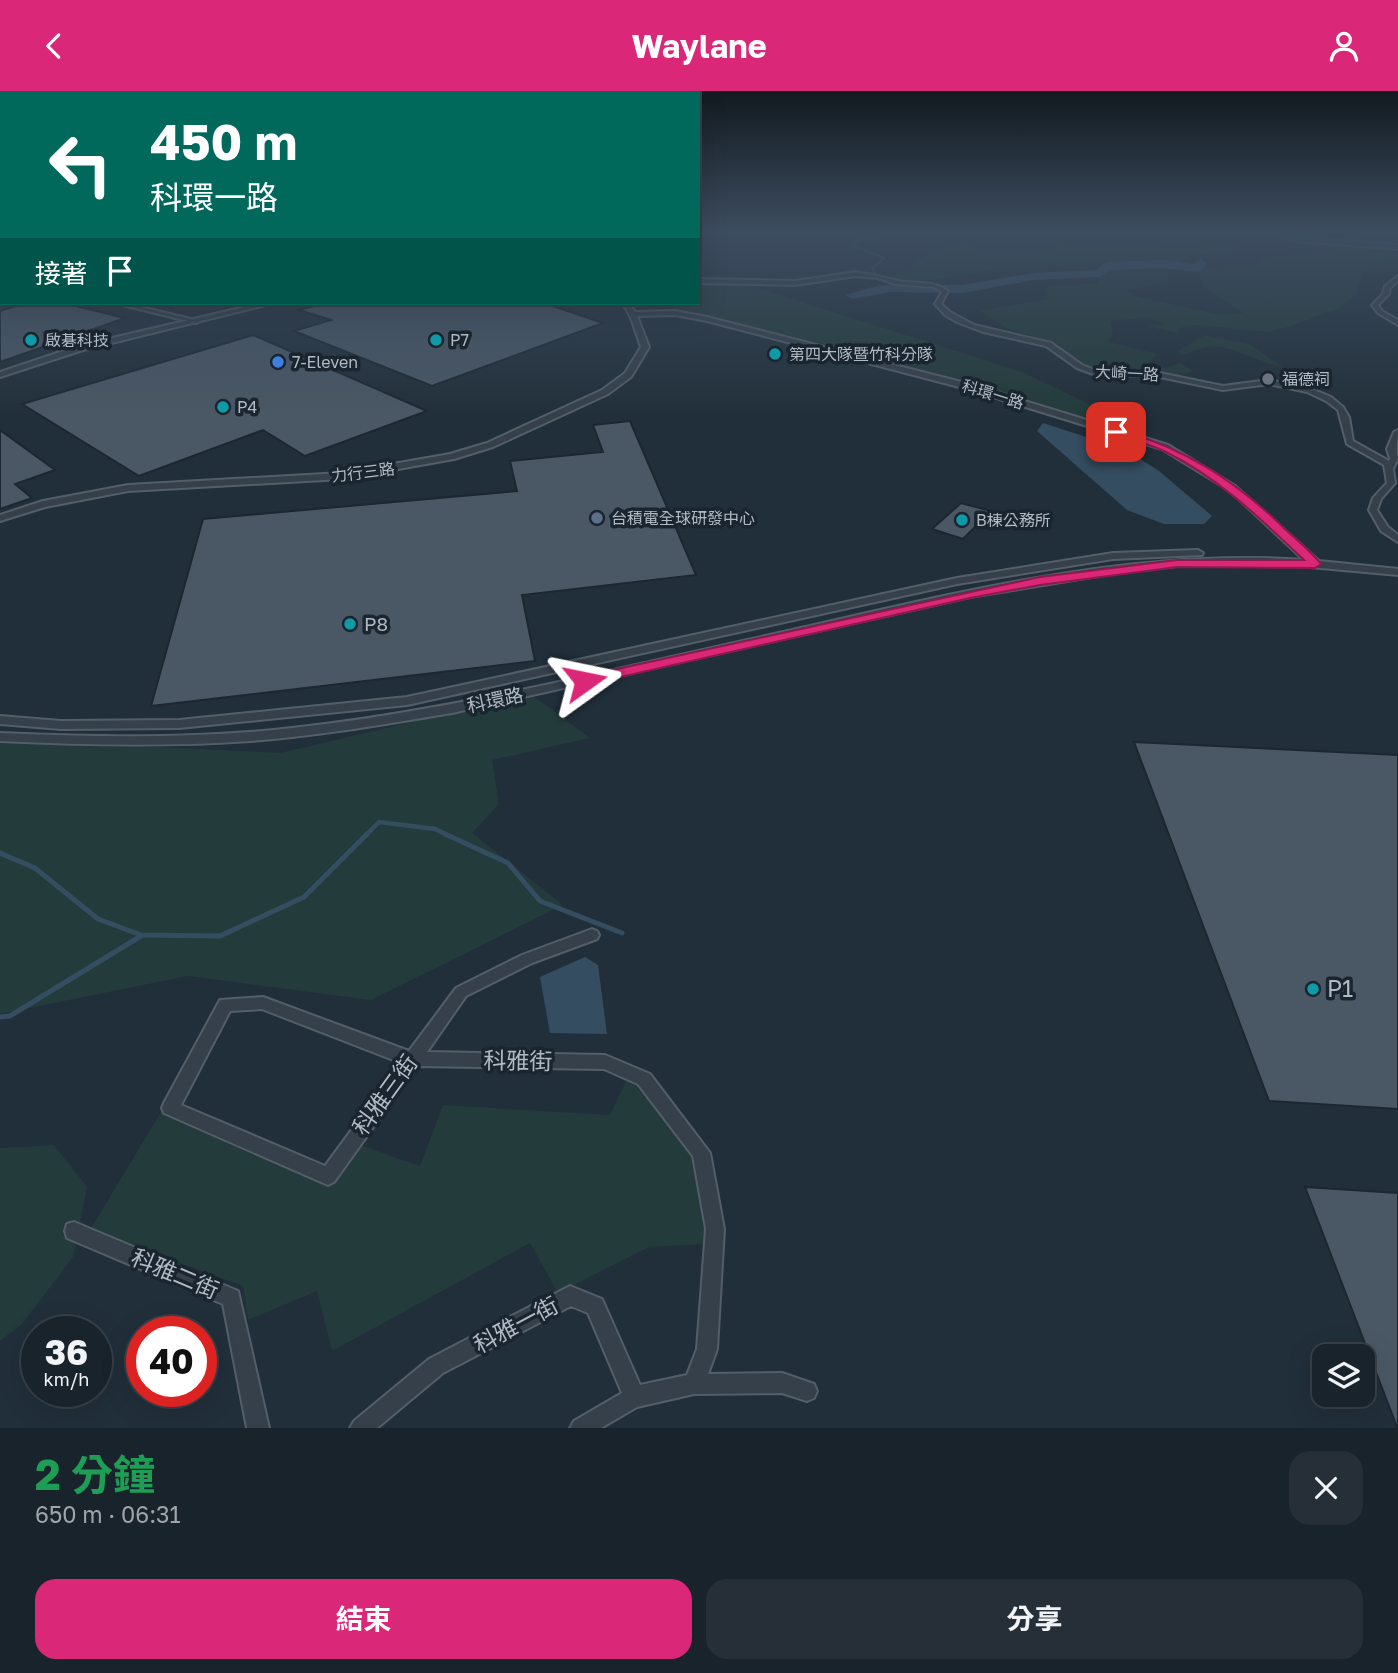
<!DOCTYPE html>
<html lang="zh-TW">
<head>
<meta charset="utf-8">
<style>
  body { margin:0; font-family:"Golos Text","Noto Sans TC",sans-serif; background:#262f38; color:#f1f3f6; height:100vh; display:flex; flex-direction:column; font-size:26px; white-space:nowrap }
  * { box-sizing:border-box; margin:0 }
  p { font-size:23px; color:#9fa4a9 }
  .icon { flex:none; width:38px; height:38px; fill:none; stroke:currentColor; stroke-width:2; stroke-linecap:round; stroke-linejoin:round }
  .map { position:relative; height:1337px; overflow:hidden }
  .drawer { display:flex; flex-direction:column; background:#19232c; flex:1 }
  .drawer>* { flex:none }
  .top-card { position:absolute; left:0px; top:0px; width:700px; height:214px; box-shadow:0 7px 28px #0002,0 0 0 2px #374048; background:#00695c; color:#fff; overflow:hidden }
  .controls { position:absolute; left:1312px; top:1253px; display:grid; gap:14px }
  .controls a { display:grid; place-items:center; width:63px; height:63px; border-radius:14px; background:#19232c; box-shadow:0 7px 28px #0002,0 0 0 2px #374048; font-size:35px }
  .speed { position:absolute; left:21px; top:1225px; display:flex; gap:14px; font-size:35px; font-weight:700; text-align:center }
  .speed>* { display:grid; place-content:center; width:91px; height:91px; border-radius:50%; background:#19232c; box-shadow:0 7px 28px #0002,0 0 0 2px #374048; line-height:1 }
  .speed small { font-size:18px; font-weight:400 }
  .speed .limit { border:10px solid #d22; background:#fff; color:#111 }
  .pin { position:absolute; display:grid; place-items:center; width:60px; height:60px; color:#fff; margin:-30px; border-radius:14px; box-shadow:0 4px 10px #0006 }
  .me { position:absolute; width:77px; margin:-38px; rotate:78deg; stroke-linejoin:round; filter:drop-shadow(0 0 5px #0008) }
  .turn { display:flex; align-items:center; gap:24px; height:147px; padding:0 35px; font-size:32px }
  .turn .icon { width:91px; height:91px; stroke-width:2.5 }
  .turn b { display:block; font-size:49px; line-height:60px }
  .then { display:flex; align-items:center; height:66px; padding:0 35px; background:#0003; gap:14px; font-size:26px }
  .round { display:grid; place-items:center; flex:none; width:74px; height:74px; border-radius:21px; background:#262f38 }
  .overview { display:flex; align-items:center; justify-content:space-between; height:119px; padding:0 35px }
  h1 { font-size:42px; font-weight:700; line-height:52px; color:#1e9e55 }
  .primary-button { display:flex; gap:14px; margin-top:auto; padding:14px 35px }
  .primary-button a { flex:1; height:80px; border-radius:21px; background:#db2777; color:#fff; font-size:28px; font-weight:700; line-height:80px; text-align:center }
  .primary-button a+a { background:#262f38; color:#f1f3f6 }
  header { display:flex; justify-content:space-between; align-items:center; height:91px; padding:0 35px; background:#db2777; color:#fff; font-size:32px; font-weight:700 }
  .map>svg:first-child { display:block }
  .green { fill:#233b3a }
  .water { fill:#354d61 }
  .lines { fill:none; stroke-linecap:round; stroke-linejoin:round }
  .stream-far2 { stroke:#354d61; stroke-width:2 }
  .stream-far1 { stroke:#354d61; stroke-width:4.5 }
  .stream { stroke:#354d61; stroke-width:5 }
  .river { fill:#354d61; fill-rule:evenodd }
  .building { fill:#4a5865; stroke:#1c2731; stroke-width:2 }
  .minor-casing { stroke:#535e68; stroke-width:4 }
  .tertiary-casing { stroke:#535e68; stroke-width:4 }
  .minor { fill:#35404a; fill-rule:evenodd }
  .tertiary { fill:#35404a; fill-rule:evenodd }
  .route { fill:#db2777; stroke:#8e194d; stroke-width:2 }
  .culture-dot { fill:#0f9aa8; stroke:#1a252f; stroke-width:2.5 }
  .shop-dot { fill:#3f7fe0; stroke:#1a252f; stroke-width:2.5 }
  .worship-dot { fill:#6b7280; stroke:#1a252f; stroke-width:2.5 }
  .service-dot { fill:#5c6f8a; stroke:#1a252f; stroke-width:2.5 }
  .labels { text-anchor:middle; stroke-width:7; stroke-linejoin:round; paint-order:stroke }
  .far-poi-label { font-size:16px; fill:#b0bbc6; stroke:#1a252f; text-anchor:start }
  .far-street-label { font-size:16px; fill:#b0bbc6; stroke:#1a252f }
  .poi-label { font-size:19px; fill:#b0bbc6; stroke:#1a252f; text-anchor:start }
  .street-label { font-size:19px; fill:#b0bbc6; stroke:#1a252f }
  .near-poi-label { font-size:23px; fill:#b0bbc6; stroke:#1a252f; text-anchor:start }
  .near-street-label { font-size:23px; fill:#b0bbc6; stroke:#1a252f }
</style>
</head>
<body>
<header><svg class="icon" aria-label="back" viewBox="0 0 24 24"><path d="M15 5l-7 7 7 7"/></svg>Waylane<svg class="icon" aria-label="person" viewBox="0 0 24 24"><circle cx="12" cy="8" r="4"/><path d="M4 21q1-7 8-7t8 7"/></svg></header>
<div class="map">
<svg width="1398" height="1337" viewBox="0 0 1398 1337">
  <rect width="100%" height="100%" fill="#212f3a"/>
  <g class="green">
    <path d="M1060,140H1076L1060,151L1074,154L1103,151L1175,157L1240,154L1229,141L1254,143L1245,146L1247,151C1227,171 1199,155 1179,172L1142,171L991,178C968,185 913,194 892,186C916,171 937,155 965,149L987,162L1054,158Z"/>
    <polygon points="1276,149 1383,156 1398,161 1398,165 1363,182 1356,204 1339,217 1288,236 1268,241 1195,234 1179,237 1179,242 1145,235 1166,233 1147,226 1110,230 1113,240 1109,251 1157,263 1147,273 1164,277 1180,272 1194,281 1178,284 1126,276 1085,276 1067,266 1058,253 1006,237 980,220 1048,208 1047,195 1097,193 1100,177 1166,176 1169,191 1127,199 1134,205 1221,224 1244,222 1203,196 1199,182 1212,176 1255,175 1265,166 1335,160"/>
    <polygon points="698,193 748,194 1025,282 1097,317 1136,347 980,295 667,215 632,212 698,212"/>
    <path d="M1204,244L1249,253L1283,276C1258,273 1234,253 1209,256C1200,256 1191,262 1183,264L1177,261Z"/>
    <polygon points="531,603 590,647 492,669 499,713 472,742 563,814 371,909 188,885 0,923 0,648 280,662"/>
    <polygon points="628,986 693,1059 708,1153 649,1156 558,1202 530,1152 332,1260 317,1200 248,1229 243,1195 177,1171 175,1173 90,1139 161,1021 331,1094 357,1053 420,1075 443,1014 610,1024"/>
    <polygon points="54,1054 87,1096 73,1166 22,1233 0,1250 0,1057"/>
  </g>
  <g class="water">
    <polygon points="1043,332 1126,359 1159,380 1212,425 1204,433 1164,433 1127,419 1037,340"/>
    <polygon points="585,866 598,874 607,943 550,942 540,886"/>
  </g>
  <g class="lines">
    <polyline class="stream-far2" points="897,195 876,188 873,177 884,167 851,154 860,149 905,140"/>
    <polyline class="stream-far1" points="365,745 379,731 435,738 449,745"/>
    <g class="stream">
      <polyline points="445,743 508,772 540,810 622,842"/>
      <polyline points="0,762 35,777 98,828 141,844 220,845 304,806 367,743"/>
      <polyline points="0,926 10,925 141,845"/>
    </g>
    <polygon class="river" points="1201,168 1207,172 1202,180 1198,181 1162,177 1110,179 1100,186 1033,189 963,202 891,201 852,208 846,204 879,194 963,194 1033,182 1096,179 1107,171 1162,169 1194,173"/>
  </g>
  <g class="building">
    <polygon points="26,212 63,212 125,227 0,271 0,220"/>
    <polygon points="325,212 544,212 603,232 432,295 294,240 331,229 299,219"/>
    <polygon points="253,244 427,320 305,365 263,339 139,385 22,313"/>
    <polygon points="630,330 696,484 522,504 535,570 151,615 203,428 517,400 510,370 603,361 593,334"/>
    <polygon points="0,339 55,379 15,393 32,407 0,418"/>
    <polygon points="961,412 991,420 963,448 932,438"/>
    <polygon points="1134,651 1398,664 1398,1018 1269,1010"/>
    <polygon points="1305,1096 1398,1102 1398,1336 1397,1336"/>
  </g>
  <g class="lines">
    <defs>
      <g id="minor">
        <polygon points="1261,140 1271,140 1297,146 1398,154 1398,158 1297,150"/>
        <rect x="0" y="157" width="2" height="4"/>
        <path d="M856,181C871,183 880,185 894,189C913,194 932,188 948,200L941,213L950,221L974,234L1051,252L1082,274L1097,280L1155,281L1223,295L1269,289L1312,298L1331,306L1343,316L1349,326L1353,350L1389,370L1390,367L1387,358L1394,341L1398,339C1398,349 1395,357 1398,367L1393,378L1395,392L1381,408L1377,419L1388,436L1398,444V451L1381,440L1369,419L1373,407L1387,392L1384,374L1347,353L1338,319L1326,310L1307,301L1269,293L1223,299L1155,285L1096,284L1077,277L1046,255L983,241L957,231L945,224L935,213L942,201L934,196L895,193L878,187L856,185L795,194L698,192V188L795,190Z"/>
        <polygon points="1398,185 1398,190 1390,197 1389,203 1378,214 1382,220 1398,229 1398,234 1378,222 1372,214 1383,203 1385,195"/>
        <polygon points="114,212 124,212 199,230 196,232"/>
        <path d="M592,838L597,840L599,844L597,848L532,872L466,905L427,961L605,964L650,983L710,1062L724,1138L717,1258L708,1283L782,1282L814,1293L817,1300L814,1307L807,1310L782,1302L694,1303L637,1316L601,1337H570L574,1330L622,1302L588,1222L571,1215L443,1282L377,1337H350L354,1330L429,1268L570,1195L602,1208L640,1294L687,1284L697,1258L706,1138L693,1065L638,993L604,978L417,975L334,1091L328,1094L164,1022L162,1017L164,1012L220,909L263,906L409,960L456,897L522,864ZM262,918L401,972L325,1075L181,1014L230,920Z"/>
        <polygon points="74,1131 238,1200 269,1337 247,1337 223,1213 67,1147 65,1140 67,1133"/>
      </g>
      <g id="tertiary">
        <polygon points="262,212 274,212 83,259 0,286 0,281 78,255"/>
        <path d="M623,212H629L635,221L675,220L707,226L973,294L1168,354L1235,395L1319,470L1398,478V484L1299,475H1177L1122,481L970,506L452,622C385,633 318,645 251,650C167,656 84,654 0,650V642C97,646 195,648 292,637C455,619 614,578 774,543C945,505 1128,456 1304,469L1229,399L1162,358L967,298L707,230L675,224L637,225L649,256L631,286L608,303L493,356L454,368L342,388L128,400L45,416L0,430V424L43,410L128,394L342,382L450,363L487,352L602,299L625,282L641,256L631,227Z"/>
        <polygon points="1198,459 1203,462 1202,464 1113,468 957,493 407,614 179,637 61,638 0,633 0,625 61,630 179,629 407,606 957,487 1113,462"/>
      </g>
    </defs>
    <use href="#minor" class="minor-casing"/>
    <use href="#tertiary" class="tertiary-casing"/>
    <use href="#minor" class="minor"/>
    <use href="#tertiary" class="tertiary"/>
  </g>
  <linearGradient id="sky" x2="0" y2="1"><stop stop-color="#121a20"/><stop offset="0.43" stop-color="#3d4d60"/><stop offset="1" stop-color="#3d4d60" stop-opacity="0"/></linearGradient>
  <rect width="1398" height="328" fill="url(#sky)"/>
  <path class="route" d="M1116,338C1185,357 1235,389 1286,439C1298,450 1311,460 1321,473L1315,477L1177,476L1040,494L970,507L585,594L577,590L585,585L1040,486L1177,469H1304C1260,427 1219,387 1164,360C1148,352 1129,349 1112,343V339Z"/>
  <g class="culture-dot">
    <circle cx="31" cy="249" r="7"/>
    <circle cx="436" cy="249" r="7"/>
    <circle cx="775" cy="263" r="7"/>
    <circle cx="223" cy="316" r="7"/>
    <circle cx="962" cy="429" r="7"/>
    <circle cx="350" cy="533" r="7"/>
    <circle cx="1313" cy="898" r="7"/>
  </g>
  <circle class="shop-dot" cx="278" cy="271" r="7"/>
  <circle class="worship-dot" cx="1268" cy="288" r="7"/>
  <circle class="service-dot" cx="597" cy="427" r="7"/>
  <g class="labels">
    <g class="far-poi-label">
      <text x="45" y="255">啟碁科技</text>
      <text x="450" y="255">P7</text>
      <text x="789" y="269">第四大隊暨竹科分隊</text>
      <text x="292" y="277">7-Eleven</text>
      <text x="1282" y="294">福德祠</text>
      <text x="237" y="322">P4</text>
      <text x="611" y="433">台積電全球研發中心</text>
      <text x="976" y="435">B棟公務所</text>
    </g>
    <g class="far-street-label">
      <text transform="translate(1127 282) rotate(3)" y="6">大崎一路</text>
      <text transform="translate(993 303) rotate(17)" y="6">科環一路</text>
      <text transform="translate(363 381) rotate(-7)" y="6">力行三路</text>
    </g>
    <g class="poi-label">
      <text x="364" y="540">P8</text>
    </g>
    <g class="street-label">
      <text transform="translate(495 609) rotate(-12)" y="7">科環路</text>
    </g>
    <g class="near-poi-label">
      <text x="1327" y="906">P1</text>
    </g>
    <g class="near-street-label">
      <text transform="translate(518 970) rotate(1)" y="8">科雅街</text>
      <text transform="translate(385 1004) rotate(-54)" y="8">科雅三街</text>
      <text transform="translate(175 1183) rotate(23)" y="8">科雅二街</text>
      <text transform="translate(516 1234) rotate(-28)" y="8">科雅一街</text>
    </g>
  </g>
</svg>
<div class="controls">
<a><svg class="icon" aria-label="layers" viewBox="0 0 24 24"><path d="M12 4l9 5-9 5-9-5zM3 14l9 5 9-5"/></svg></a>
</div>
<div class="speed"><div>36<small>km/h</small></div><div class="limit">40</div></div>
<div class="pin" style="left:1116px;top:341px;background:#d93025"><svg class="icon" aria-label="arrive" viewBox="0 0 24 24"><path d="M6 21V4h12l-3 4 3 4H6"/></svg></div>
<svg class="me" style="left:585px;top:590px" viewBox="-20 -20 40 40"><path d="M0-17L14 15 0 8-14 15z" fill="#db2777" stroke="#fff" stroke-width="4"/></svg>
<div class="top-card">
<div class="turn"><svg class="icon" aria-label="left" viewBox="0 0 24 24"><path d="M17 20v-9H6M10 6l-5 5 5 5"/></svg><div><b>450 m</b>科環一路</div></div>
<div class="then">接著<svg class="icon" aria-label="arrive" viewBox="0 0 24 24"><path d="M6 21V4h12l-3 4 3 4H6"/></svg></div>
</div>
</div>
<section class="drawer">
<div class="overview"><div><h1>2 分鐘</h1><p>650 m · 06:31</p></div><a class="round"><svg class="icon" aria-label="close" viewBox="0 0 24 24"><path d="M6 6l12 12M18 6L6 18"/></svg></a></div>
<div class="primary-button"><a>結束</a><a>分享</a></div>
</section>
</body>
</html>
